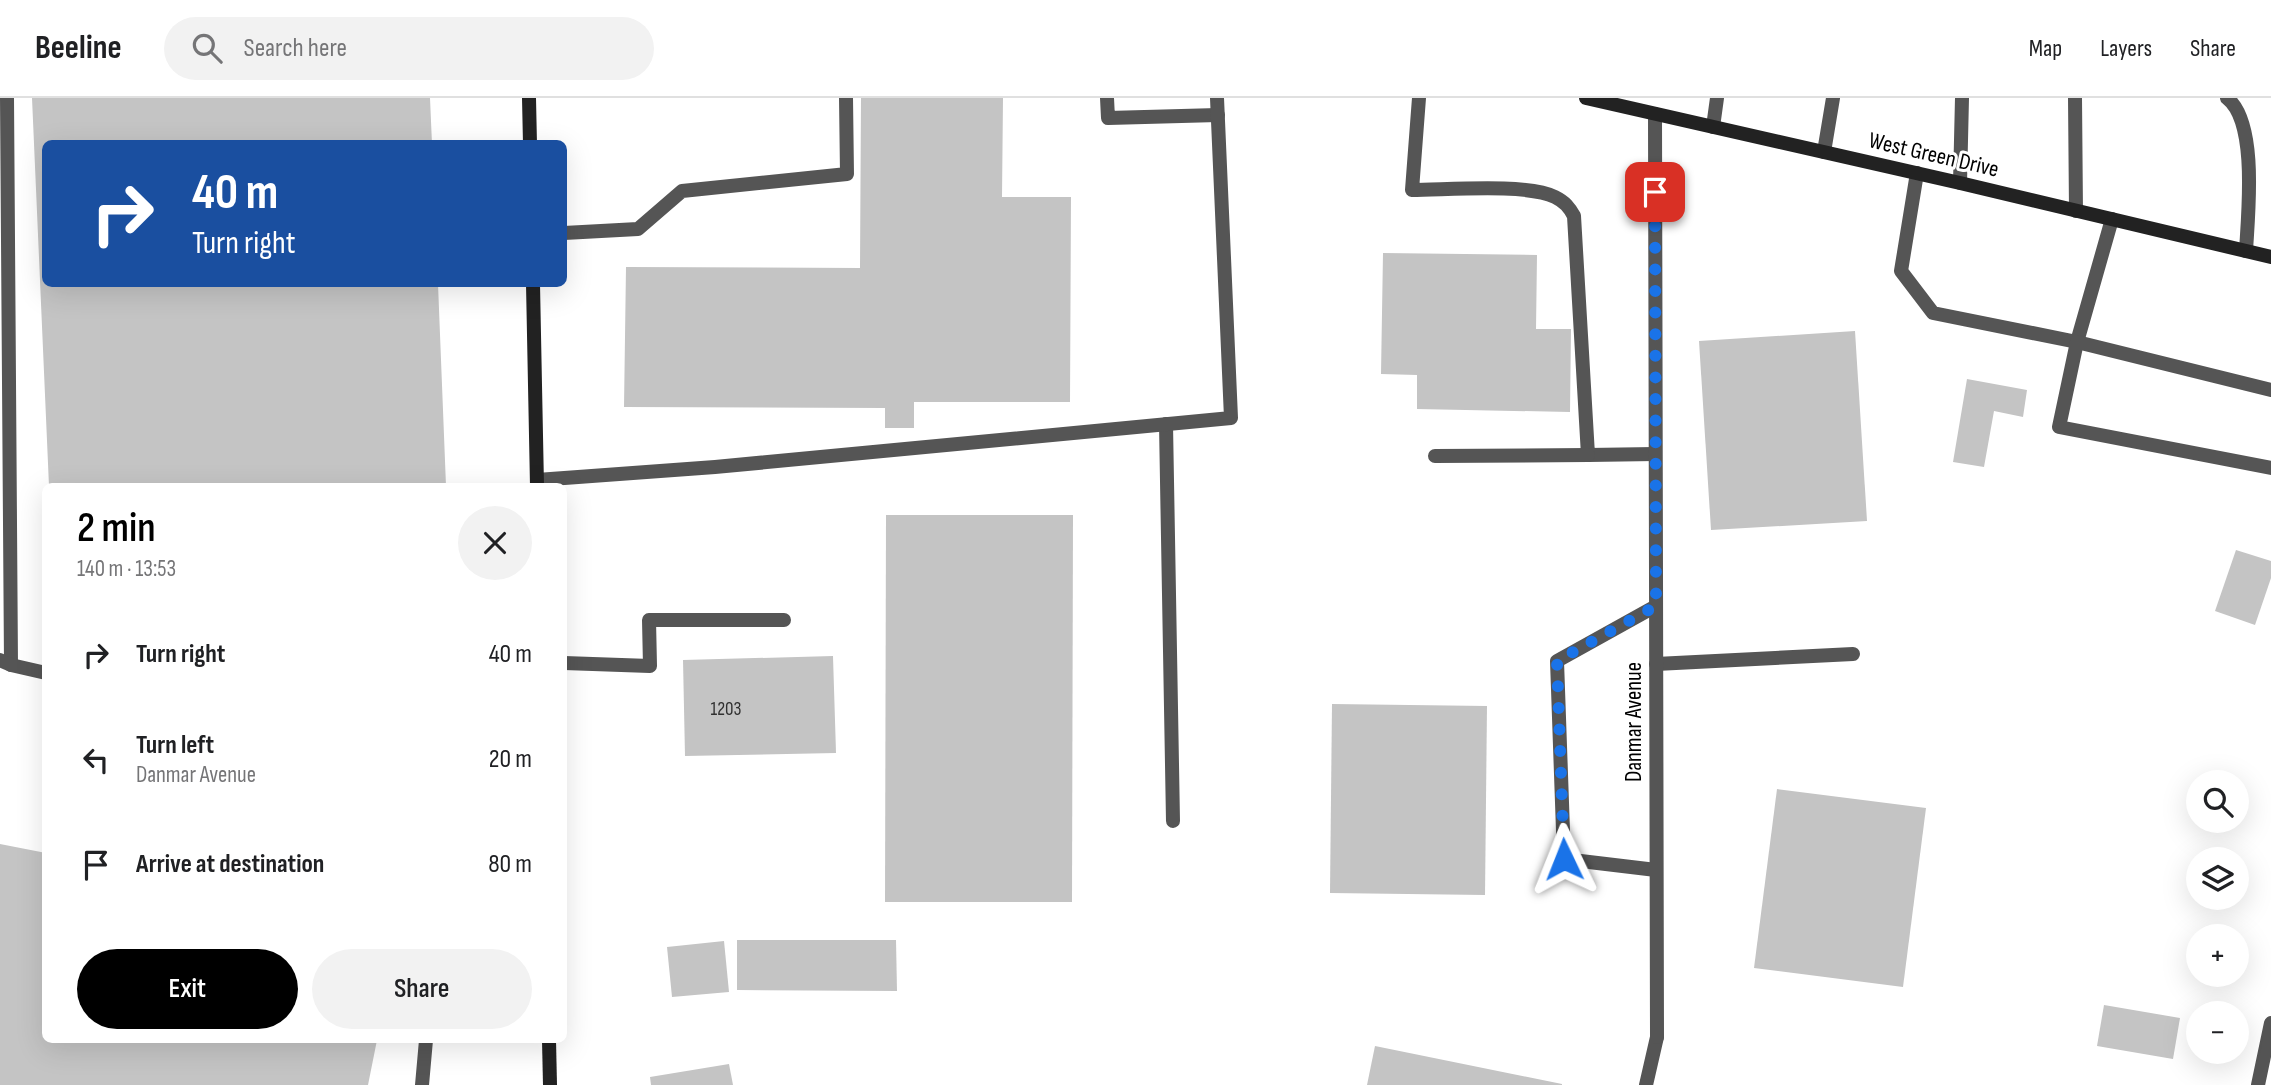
<!DOCTYPE html>
<html lang="en">
<head>
<meta charset="utf-8">
<style>
  body { margin:0; font-family:"Sofia Sans Condensed",sans-serif; background:#f2f2f2; color:#202124; height:100vh; display:flex; flex-direction:column; font-size:26px; white-space:nowrap }
  * { box-sizing:border-box; margin:0 }
  p { font-size:23px; color:#757577 }
  .icon { flex:none; width:38px; height:38px; fill:none; stroke:currentColor; stroke-width:2; stroke-linecap:round; stroke-linejoin:round }
  .map { position:relative; flex:1; overflow:hidden }
  .details { position:absolute; left:42px; top:385px; width:525px; height:560px; display:flex; flex-direction:column; background:#fff; border-radius:10px; box-shadow:0 7px 28px #0002 }
  .details>* { flex:none }
  .hud { position:absolute; left:42px; top:42px; width:525px; height:147px; border-radius:10px; box-shadow:0 7px 28px #0002; background:#1a4fa0; color:#fff; overflow:hidden }
  .fabs { position:absolute; left:2186px; top:672px; display:grid; gap:14px }
  .fabs a { display:grid; place-items:center; width:63px; height:63px; border-radius:50%; background:#fff; box-shadow:0 7px 28px #0002; font-size:35px }
  .pin { position:absolute; display:grid; place-items:center; width:60px; height:60px; color:#fff; margin:-30px; border-radius:14px; box-shadow:0 4px 10px #0006 }
  .me { position:absolute; width:77px; margin:-38px; rotate:358deg; stroke-linejoin:round; filter:drop-shadow(0 0 5px #0008) }
  .turn { display:flex; align-items:center; gap:24px; height:147px; padding:0 35px; font-size:32px }
  .turn .icon { width:91px; height:91px; stroke-width:2.5 }
  .turn b { display:block; font-size:49px; line-height:60px }
  .round { display:grid; place-items:center; flex:none; width:74px; height:74px; border-radius:37px; background:#f2f2f2 }
  .headline { display:flex; align-items:center; justify-content:space-between; height:119px; padding:0 35px }
  h1 { font-size:42px; font-weight:600; line-height:52px; color:#000 }
  .button { display:flex; gap:14px; margin-top:auto; padding:14px 35px }
  .button a { flex:1; height:80px; border-radius:42px; background:#000; color:#fff; font-size:28px; font-weight:600; line-height:80px; text-align:center }
  .button a+a { background:#f2f2f2; color:#202124 }
  ul { padding:0; list-style:none }
  li { display:flex; align-items:center; gap:21px; height:105px; padding:0 35px }
  li div { flex:1 }
  li b { display:block; font-size:26px }
  li em { font-style:normal }
  header { display:flex; align-items:center; gap:42px; box-sizing:border-box; height:98px; padding:0 35px; background:#fff; border-bottom:2px solid #e0e0e0 }
  header strong { font-size:33px }
  nav { display:flex; gap:38px; margin-inline-start:auto; font-size:24px }
  .search { width:490px; height:63px; background:#f2f2f2; display:flex; align-items:center; gap:18px; box-sizing:border-box; padding:0 24px; border-radius:38px; color:#757577; font-size:26px }
  .map>svg:first-child { display:block }
  .building { fill:#c4c4c4 }
  .lines { fill:none; stroke-linecap:round; stroke-linejoin:round }
  .lane { stroke:#555; stroke-width:14 }
  .street { stroke:#555; stroke-width:14 }
  .secondary { stroke:#222; stroke-width:14 }
  .route { stroke:#1a73e8; stroke-width:12; stroke-dasharray:0 21.6 }
  .labels { text-anchor:middle; stroke-width:6; stroke-linejoin:round; paint-order:stroke }
  .number-label { font-size:19px; fill:#313131 }
  .street-label { font-size:23px; fill:#000; stroke:#fff }
</style>
</head>
<body>
<header>
<strong>Beeline</strong>
<div class="search"><svg class="icon" aria-label="search" viewBox="0 0 24 24"><circle cx="10" cy="10" r="6"/><path d="M15 15l6 6"/></svg>Search here</div>
<nav><a>Map</a><a>Layers</a><a>Share</a></nav>
</header>
<div class="map">
<svg width="2271" height="987" viewBox="0 0 2271 987">
  <rect width="100%" height="100%" fill="#fff"/>
  <g class="building">
    <polygon points="32,0 430,0 432,46 46,46 46,186 438,186 446,388 49,388"/>
    <polygon points="861,0 1003,0 1002,99 1071,99 1070,304 914,304 914,330 885,330 885,310 624,309 626,169 860,170"/>
    <polygon points="1383,155 1537,157 1536,231 1571,231 1570,314 1417,311 1417,277 1381,276"/>
    <polygon points="1855,233 1867,423 1711,432 1699,243"/>
    <polygon points="1967,281 2027,292 2023,319 1994,313 1984,369 1953,364"/>
    <polygon points="886,417 1073,417 1072,804 885,804"/>
    <polygon points="2236,452 2271,463 2271,480 2255,527 2215,513"/>
    <polygon points="833,558 836,655 685,658 683,562"/>
    <polygon points="1332,606 1487,608 1485,797 1330,795"/>
    <polygon points="1777,691 1926,710 1903,889 1754,870"/>
    <polygon points="0,746 46,755 46,942 377,942 368,987 0,987"/>
    <polygon points="737,842 896,842 897,893 737,892"/>
    <polygon points="724,843 729,894 672,899 667,849"/>
    <polygon points="2104,907 2180,920 2173,961 2097,948"/>
    <polygon points="1375,948 1562,986 1562,987 1367,987"/>
    <polygon points="729,966 733,987 651,987 650,979"/>
  </g>
  <g class="lines">
    <g class="lane">
      <polyline points="7,0 11,567"/>
      <polyline points="1107,0 1108,20 1218,17"/>
      <path d="M1419,0L1412,92C1447,92 1526,85 1555,99C1565,104 1569,109 1574,118L1588,357L1655,356"/>
      <polyline points="2075,0 2076,113"/>
      <path d="M2227,0C2258,24 2248,116 2246,153"/>
      <polyline points="1713,29 1717,0"/>
      <polyline points="1824,54 1833,0"/>
      <polyline points="1917,75 1901,173 1933,215 2077,244 2112,121"/>
      <polyline points="564,135 638,131 682,93 847,76 846,0"/>
      <polyline points="2271,292 2077,244 2059,329 2271,370"/>
      <polyline points="1166,326 1173,723"/>
      <polyline points="1435,358 1588,357"/>
      <polyline points="537,382 715,369 1231,320 1217,0"/>
      <polyline points="1656,508 1557,563 1564,761 1656,772"/>
      <polyline points="0,562 11,567 46,575"/>
      <polyline points="564,565 650,568 649,522 784,522"/>
      <polyline points="1656,566 1853,556"/>
      <polyline points="422,987 426,942"/>
      <polyline points="1646,987 1657,939"/>
    </g>
    <g class="street">
      <polyline points="1655,16 1657,939"/>
      <polyline points="1960,85 1962,0"/>
      <polyline points="2258,987 2271,925"/>
    </g>
    <g class="secondary">
      <polyline points="529,0 530,46"/>
      <polyline points="1586,0 1960,85 2271,159"/>
      <polyline points="533,186 537,388"/>
      <polyline points="549,942 550,987"/>
    </g>
  </g>
  <g class="lines">
    <polyline class="route" points="1564,761 1557,563 1656,508 1655,94"/>
  </g>
  <g class="labels">
    <g class="number-label">
      <text x="726" y="617">1203</text>
    </g>
    <g class="street-label">
      <text transform="translate(1934 56) rotate(13)" y="8">West Green Drive</text>
      <text transform="translate(1633 624) rotate(-90)" y="8">Danmar Avenue</text>
    </g>
  </g>
</svg>
<div class="fabs">
<a><svg class="icon" aria-label="search" viewBox="0 0 24 24"><circle cx="10" cy="10" r="6"/><path d="M15 15l6 6"/></svg></a>
<a><svg class="icon" aria-label="layers" viewBox="0 0 24 24"><path d="M12 4l9 5-9 5-9-5zM3 14l9 5 9-5"/></svg></a>
<a>+</a>
<a>−</a>
</div>
<div class="pin" style="left:1655px;top:94px;background:#d93025"><svg class="icon" aria-label="arrive" viewBox="0 0 24 24"><path d="M6 21V4h12l-3 4 3 4H6"/></svg></div>
<svg class="me" style="left:1564px;top:761px" viewBox="-20 -20 40 40"><path d="M0-17L14 15 0 8-14 15z" fill="#1a73e8" stroke="#fff" stroke-width="4"/></svg>
<div class="hud">
<div class="turn"><svg class="icon" aria-label="right" viewBox="0 0 24 24"><path d="M7 20v-9h11M14 6l5 5-5 5"/></svg><div><b>40 m</b>Turn right</div></div>
</div>
<section class="details">
<div class="headline"><div><h1>2 min</h1><p>140 m · 13:53</p></div><a class="round"><svg class="icon" aria-label="close" viewBox="0 0 24 24"><path d="M6 6l12 12M18 6L6 18"/></svg></a></div>
<ul>
<li><svg class="icon" aria-label="right" viewBox="0 0 24 24"><path d="M7 20v-9h11M14 6l5 5-5 5"/></svg><div><b>Turn right</b></div><em>40 m</em></li>
<li><svg class="icon" aria-label="left" viewBox="0 0 24 24"><path d="M17 20v-9H6M10 6l-5 5 5 5"/></svg><div><b>Turn left</b><p>Danmar Avenue</p></div><em>20 m</em></li>
<li><svg class="icon" aria-label="arrive" viewBox="0 0 24 24"><path d="M6 21V4h12l-3 4 3 4H6"/></svg><div><b>Arrive at destination</b></div><em>80 m</em></li>
</ul>
<div class="button"><a>Exit</a><a>Share</a></div>
</section>
</div>
</body>
</html>
